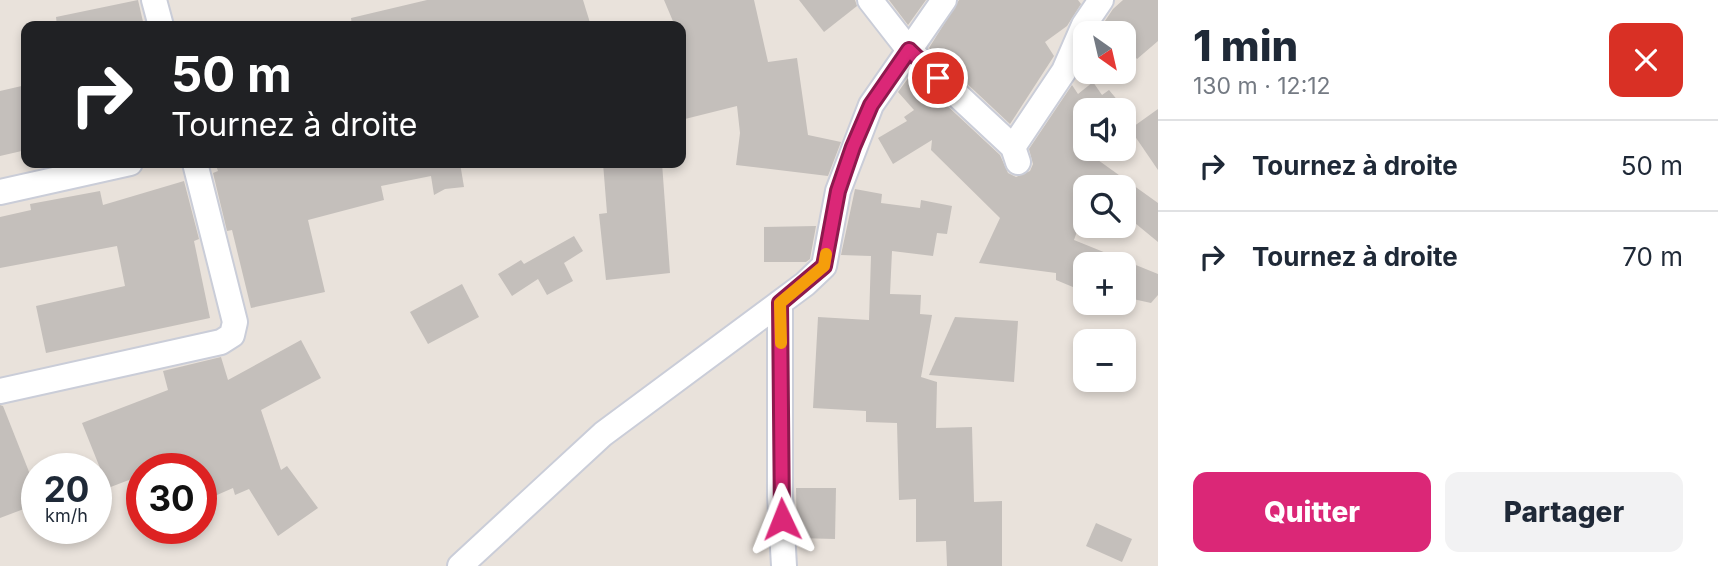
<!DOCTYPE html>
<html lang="fr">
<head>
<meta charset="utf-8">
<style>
  body { margin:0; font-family:Inter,sans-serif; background:#f2f2f3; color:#1f2937; height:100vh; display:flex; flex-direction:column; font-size:26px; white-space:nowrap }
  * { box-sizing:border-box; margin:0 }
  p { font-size:23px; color:#747a83 }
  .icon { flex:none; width:38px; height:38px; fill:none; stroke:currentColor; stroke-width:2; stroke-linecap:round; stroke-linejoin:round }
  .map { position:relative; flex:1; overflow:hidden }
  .panel { display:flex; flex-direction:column; background:#fff; width:560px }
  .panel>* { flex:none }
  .top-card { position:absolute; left:21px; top:21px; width:665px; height:147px; border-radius:14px; box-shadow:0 4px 10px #0003; background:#202124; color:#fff; overflow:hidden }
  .needle { width:46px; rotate:146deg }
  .controls { position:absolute; left:1073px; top:21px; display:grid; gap:14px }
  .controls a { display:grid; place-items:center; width:63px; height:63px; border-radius:14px; background:#fff; box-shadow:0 4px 10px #0003; font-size:35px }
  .speed { position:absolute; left:21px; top:453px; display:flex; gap:14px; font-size:35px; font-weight:700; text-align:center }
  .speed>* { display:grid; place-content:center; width:91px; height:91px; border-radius:50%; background:#fff; box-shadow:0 4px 10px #0003; line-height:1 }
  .speed small { font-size:18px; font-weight:400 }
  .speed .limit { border:10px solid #d22; background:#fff; color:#111 }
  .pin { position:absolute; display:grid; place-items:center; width:60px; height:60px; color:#fff; margin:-30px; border:4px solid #fff; border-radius:50%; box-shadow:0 2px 7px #0007 }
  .me { position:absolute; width:77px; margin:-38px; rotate:358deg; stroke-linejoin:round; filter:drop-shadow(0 0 5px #0008) }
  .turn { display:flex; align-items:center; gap:24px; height:147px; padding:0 35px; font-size:32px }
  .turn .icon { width:91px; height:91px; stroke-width:2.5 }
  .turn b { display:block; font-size:49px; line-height:60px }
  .round { display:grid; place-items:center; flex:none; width:74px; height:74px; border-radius:14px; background:#f2f2f3 }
  .overview { display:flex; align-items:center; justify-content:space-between; height:119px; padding:0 35px }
  h1 { font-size:42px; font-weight:800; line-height:52px }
  .action { display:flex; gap:14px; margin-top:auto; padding:14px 35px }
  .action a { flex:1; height:80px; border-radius:14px; background:#db2777; color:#fff; font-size:28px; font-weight:800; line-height:80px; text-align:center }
  .action a+a { background:#f2f2f3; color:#1f2937 }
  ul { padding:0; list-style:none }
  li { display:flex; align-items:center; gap:21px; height:91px; padding:0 35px; border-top:2px solid #e0e1e3 }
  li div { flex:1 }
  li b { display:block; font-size:26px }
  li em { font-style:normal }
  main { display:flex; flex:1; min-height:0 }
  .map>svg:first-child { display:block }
  .building { fill:#c4bfbb }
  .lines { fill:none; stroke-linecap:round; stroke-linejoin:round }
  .street-casing { stroke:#cacdd8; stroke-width:28 }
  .street { stroke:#fff; stroke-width:24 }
  .route-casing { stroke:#8e194d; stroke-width:18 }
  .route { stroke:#db2777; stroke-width:12 }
  .slow { stroke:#f59e0b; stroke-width:12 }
</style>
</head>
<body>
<main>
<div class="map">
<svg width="1158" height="566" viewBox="0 0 1158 566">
  <rect width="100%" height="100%" fill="#e9e2db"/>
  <g class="building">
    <polygon points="138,0 144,26 57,26 56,17"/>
    <polygon points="427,0 583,0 591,26 352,26 351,18"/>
    <polygon points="664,0 754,0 768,62 797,58 808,135 841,142 828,176 736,165 740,133 737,106 681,120 681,26 675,26"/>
    <polygon points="799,0 855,0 857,6 824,32"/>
    <polygon points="889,0 926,0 908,25"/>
    <polygon points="959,0 1078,0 1081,4 1067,26 1045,42 1054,56 1010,124 929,48"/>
    <polygon points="1123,0 1158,0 1158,41 1137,59 1124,44 1124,33 1097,33 1113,9"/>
    <polygon points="912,73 1000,155 1008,173 1016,177 1030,171 1033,164 1029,149 1072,85 1078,94 1093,82 1102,95 1109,90 1129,114 1124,118 1124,110 1085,110 1084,150 1158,203 1158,242 1124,214 1124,187 1085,187 1085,208 1074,240 1158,274 1158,295 1151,303 1124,297 1124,264 1085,264 1085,292 1056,280 1056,273 979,263 1000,218 931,150 932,140 893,164 878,138 907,121 904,117 914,110 898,92"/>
    <polygon points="26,85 26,150 0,156 0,91"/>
    <polygon points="1158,109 1158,170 1130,129"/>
    <polygon points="215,163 460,163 464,187 445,189 434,195 431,176 381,186 384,200 308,220 325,292 251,308 232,230 227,231 213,173 218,171"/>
    <polygon points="603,163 662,163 670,273 606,280 599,214 607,213"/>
    <polygon points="184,181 199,239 194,241 210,318 46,353 36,306 125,286 117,246 0,268 0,217 31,210 30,204 100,191 103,205"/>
    <polygon points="855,189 882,194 881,203 920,208 921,200 952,206 947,234 937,233 933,256 892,251 890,294 921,295 920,314 932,315 921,377 937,382 936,428 972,427 974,502 1002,501 1002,566 947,566 946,541 916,542 916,499 899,500 897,423 866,422 866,411 813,408 818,317 869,320 871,256 841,255"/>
    <polygon points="816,226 810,259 806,262 764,262 764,227"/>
    <polygon points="574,236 583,251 564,263 573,281 547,295 538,279 512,296 498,274 521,260 524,264"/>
    <polygon points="462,284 479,317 428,344 410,312"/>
    <polygon points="955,317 1018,321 1014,382 929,375"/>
    <polygon points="301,340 321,378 261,410 281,470 287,466 318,508 278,536 249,489 235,495 233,488 201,502 201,469 195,469 191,457 158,469 142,469 142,475 108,488 82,423 168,390 163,371 221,357 228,380"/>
    <polygon points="0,405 3,406 37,492 37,504 0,518"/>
    <polygon points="796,488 836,488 835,539 797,538"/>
    <polygon points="1096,523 1132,539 1122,562 1086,546"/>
  </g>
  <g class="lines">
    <defs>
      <g id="street">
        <polyline points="154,0 161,26"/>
        <polyline points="870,0 909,50 1013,147 1018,162"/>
        <polyline points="1013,147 1064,71 1084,25 1101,0"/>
        <polyline points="0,192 130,163"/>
        <polyline points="780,303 780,496 784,566"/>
        <polyline points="0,391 221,342 232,335 235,322 195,163"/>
        <polyline points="460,566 603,434 805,284 824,266 838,191 871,105 944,0"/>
      </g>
    </defs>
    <use href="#street" class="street-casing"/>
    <use href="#street" class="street"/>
  </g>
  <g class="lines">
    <defs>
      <polyline id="route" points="782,519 780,303 824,266 838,191 853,147 871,105 909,50 938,78"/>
    </defs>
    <use href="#route" class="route-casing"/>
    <use href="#route" class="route"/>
    <polyline class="slow" points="781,343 780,303 824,266 826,254"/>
  </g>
</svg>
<div class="controls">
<a><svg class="needle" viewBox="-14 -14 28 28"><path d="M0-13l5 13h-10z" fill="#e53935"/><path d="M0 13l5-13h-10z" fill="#747a83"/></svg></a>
<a><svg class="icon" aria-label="sound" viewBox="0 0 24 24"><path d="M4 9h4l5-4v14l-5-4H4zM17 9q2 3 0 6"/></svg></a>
<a><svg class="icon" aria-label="search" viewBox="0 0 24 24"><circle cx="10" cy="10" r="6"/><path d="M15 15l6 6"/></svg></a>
<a>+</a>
<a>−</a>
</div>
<div class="speed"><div>20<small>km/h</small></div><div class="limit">30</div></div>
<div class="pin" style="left:938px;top:78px;background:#d93025"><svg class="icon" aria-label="arrive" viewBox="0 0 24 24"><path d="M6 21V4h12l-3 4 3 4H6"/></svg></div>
<svg class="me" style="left:782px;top:519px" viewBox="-20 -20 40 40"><path d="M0-17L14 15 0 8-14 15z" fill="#db2777" stroke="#fff" stroke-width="4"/></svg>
<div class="top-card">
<div class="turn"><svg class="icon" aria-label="right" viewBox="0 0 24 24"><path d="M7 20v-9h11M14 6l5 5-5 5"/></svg><div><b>50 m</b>Tournez à droite</div></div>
</div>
</div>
<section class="panel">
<div class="overview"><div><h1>1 min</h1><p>130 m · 12:12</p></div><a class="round" style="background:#d93025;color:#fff"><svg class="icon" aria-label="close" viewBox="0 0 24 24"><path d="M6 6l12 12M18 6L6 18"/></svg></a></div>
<ul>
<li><svg class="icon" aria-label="right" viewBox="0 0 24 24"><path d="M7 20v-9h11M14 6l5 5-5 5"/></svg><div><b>Tournez à droite</b></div><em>50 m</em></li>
<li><svg class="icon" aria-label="right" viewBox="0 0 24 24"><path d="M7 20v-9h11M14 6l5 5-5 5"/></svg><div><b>Tournez à droite</b></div><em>70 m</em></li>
</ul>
<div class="action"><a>Quitter</a><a>Partager</a></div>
</section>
</main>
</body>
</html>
